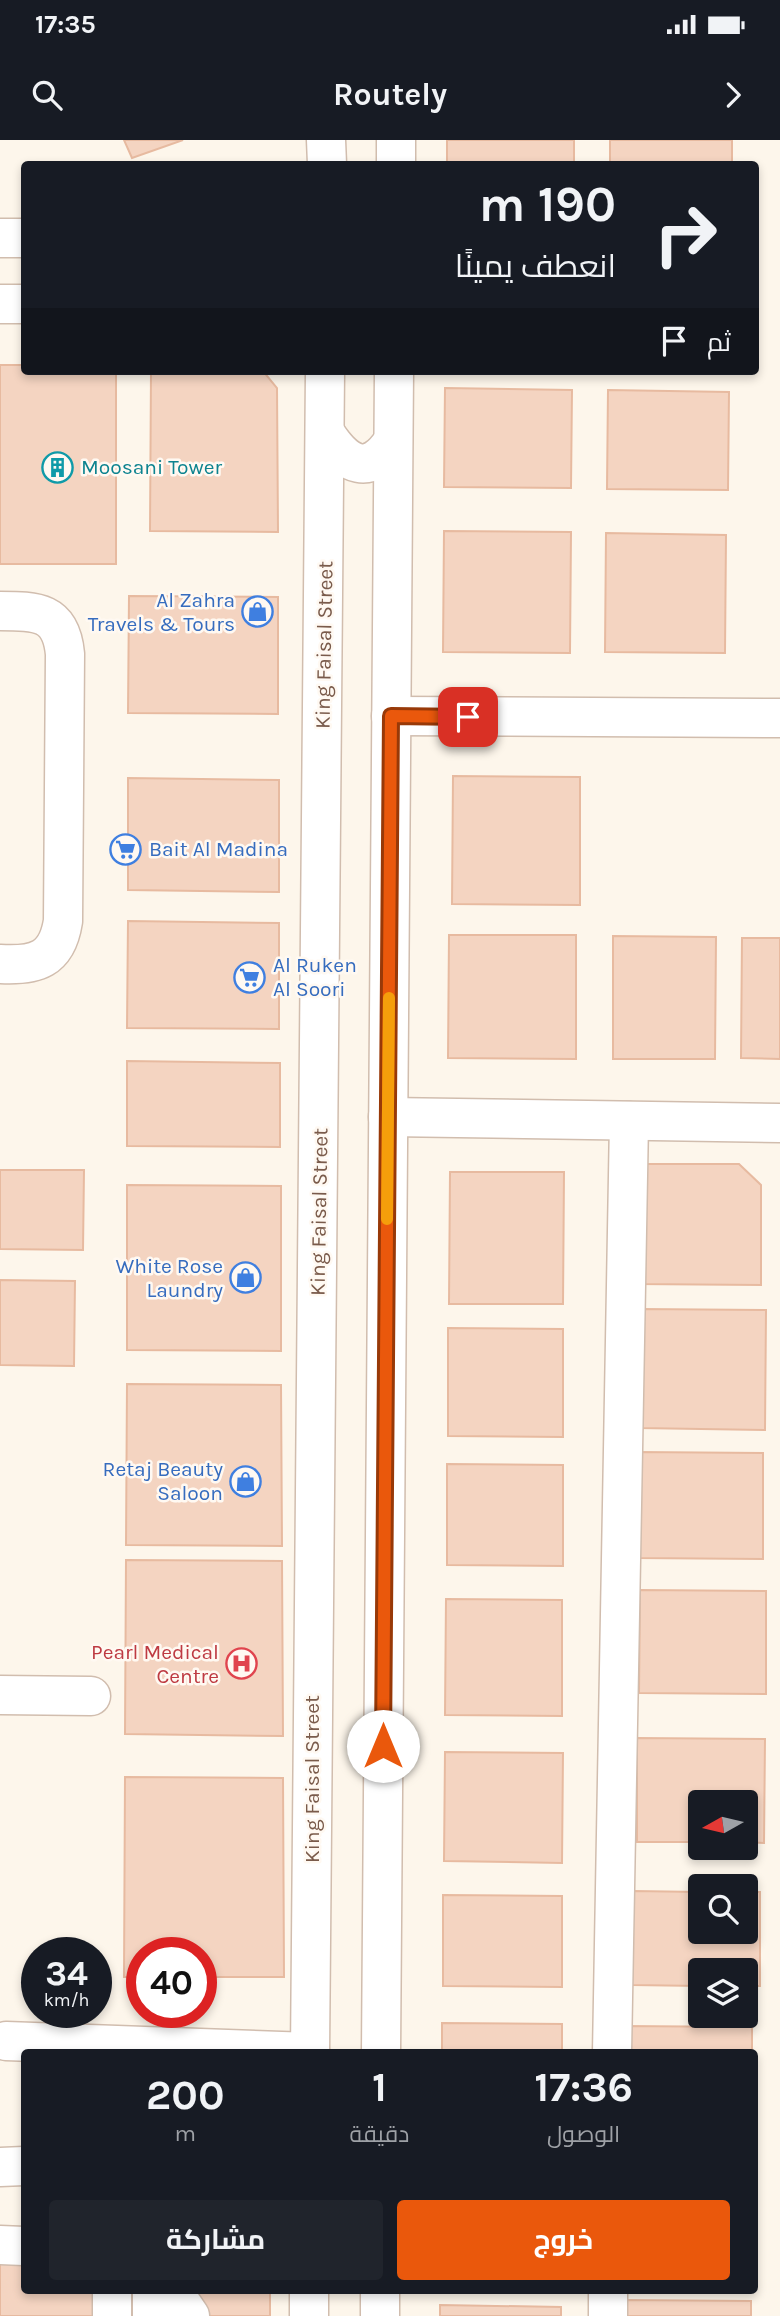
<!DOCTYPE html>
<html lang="ar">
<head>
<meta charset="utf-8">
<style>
  body { margin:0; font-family:Karla,Cairo,sans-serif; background:#20242c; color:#f1f3f6; direction:rtl; height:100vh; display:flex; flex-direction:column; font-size:26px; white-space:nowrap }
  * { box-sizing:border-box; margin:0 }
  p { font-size:23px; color:#9ea1a6 }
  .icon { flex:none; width:38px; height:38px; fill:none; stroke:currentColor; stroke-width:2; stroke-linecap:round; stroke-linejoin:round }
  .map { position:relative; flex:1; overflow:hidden; direction:ltr }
  .sheet { position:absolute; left:21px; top:1909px; width:737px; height:245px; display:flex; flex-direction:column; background:#171b24; border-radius:7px; box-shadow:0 4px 10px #0003; direction:rtl }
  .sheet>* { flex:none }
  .banner { position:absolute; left:21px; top:21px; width:738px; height:214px; border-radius:7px; box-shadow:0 4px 10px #0003; direction:rtl; background:#171b24; color:#f1f3f6; overflow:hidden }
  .needle { width:46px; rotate:262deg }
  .buttons { position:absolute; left:688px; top:1650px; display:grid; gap:14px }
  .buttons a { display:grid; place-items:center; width:70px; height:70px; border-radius:7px; background:#171b24; box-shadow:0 4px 10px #0003; font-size:35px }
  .speed { position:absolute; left:21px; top:1797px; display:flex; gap:14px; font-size:35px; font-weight:700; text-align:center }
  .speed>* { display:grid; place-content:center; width:91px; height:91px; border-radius:50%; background:#171b24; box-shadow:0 4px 10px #0003; line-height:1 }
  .speed small { font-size:18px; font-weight:400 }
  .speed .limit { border:10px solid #d22; background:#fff; color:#111 }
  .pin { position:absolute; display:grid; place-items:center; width:60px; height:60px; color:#fff; margin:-30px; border-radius:14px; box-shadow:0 4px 10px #0006 }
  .me { position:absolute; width:77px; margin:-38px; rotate:0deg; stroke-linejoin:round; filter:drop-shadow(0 0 5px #0008) }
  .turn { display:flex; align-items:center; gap:24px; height:147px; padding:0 28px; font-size:32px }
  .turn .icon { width:91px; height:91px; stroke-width:2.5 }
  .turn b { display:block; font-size:49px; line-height:60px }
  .then { display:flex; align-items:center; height:66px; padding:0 28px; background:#0003; gap:14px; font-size:26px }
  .eta { display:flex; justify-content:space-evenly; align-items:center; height:119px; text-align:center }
  .eta b { font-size:42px; font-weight:700; line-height:49px }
  .primary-button { display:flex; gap:14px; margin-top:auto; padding:14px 28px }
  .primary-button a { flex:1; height:80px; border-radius:7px; background:#ea580c; color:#fff; font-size:28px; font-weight:700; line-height:80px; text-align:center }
  .primary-button a+a { background:#20242c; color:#f1f3f6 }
  .status { display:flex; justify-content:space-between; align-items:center; height:49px; padding:0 35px; background:#171b24; direction:ltr }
  .status svg { height:19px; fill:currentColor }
  header { display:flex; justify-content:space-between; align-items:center; height:91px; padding:0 28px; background:#171b24; font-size:32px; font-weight:700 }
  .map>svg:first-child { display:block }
  .building { fill:#f4d4c1; stroke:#e7baa0; stroke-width:2 }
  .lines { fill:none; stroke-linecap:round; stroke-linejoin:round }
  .minor-casing { stroke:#d1bdae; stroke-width:41 }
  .minor { stroke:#fff; stroke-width:38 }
  .route-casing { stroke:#983908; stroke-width:18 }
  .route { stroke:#ea580c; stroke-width:12 }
  .slow { stroke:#f59e0b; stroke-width:12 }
  .labels { text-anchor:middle; stroke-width:5; stroke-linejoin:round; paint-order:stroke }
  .culture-label { font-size:21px; fill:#0d838f; stroke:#fff9f2; text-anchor:start }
  .shop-label { font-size:21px; fill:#366cbe; stroke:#fff9f2; text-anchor:end }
  .street-label { font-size:21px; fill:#7a5b4b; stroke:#fff9f2 }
  .health-label { font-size:21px; fill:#be3a42; stroke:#fff9f2; text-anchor:end }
</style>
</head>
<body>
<div class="status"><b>17:35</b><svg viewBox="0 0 49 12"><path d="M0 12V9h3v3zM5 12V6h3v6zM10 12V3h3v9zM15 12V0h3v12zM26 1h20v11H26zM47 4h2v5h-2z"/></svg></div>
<header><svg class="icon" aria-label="forward" viewBox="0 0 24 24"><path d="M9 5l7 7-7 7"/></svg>Routely<svg class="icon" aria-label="search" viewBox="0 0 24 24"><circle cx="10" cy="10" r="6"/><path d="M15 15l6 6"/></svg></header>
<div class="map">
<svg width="780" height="2176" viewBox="0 0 780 2176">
  <rect width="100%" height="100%" fill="#fdf6eb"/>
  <g class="building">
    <polygon points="124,0 183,0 132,18"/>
    <rect x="447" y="0" width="127" height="24"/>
    <rect x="610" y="0" width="122" height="24"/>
    <polygon points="0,225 24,225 24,231 116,231 116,424 0,424"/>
    <polygon points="151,231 263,231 277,248 278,392 150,391"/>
    <polygon points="445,248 572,250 571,348 444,347"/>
    <polygon points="608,250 729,252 728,350 607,349"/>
    <polygon points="444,391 571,392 570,513 443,512"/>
    <polygon points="606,393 726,395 725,513 605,512"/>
    <polygon points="129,456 278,457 278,574 128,573"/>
    <polygon points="453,636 580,637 580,765 452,764"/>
    <polygon points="128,638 279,640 279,752 128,750"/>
    <polygon points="128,781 279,783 279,889 127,888"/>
    <polygon points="449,795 576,795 576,919 448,918"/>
    <polygon points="613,796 716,797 715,919 613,919"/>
    <polygon points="742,798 780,798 780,919 741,918"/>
    <polygon points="127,921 280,923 280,1007 127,1006"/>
    <polygon points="636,1024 739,1024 761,1045 761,1145 635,1144"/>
    <polygon points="0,1030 84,1030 83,1110 0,1109"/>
    <polygon points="450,1032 564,1032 563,1164 449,1164"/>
    <polygon points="127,1045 281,1046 281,1211 127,1210"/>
    <polygon points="0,1140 75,1141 74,1226 0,1225"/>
    <polygon points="640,1169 766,1170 765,1290 639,1288"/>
    <polygon points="448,1188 563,1189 563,1297 448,1296"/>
    <polygon points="127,1244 281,1245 282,1406 126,1405"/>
    <polygon points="637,1312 763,1313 763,1419 636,1418"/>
    <polygon points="447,1324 563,1325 563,1426 447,1425"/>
    <polygon points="126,1420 282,1421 283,1596 125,1594"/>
    <polygon points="640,1450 766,1451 766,1554 639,1553"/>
    <polygon points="446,1459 562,1460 562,1576 445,1575"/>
    <polygon points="637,1598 765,1599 764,1703 746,1702 746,1662 700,1662 700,1702 637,1702"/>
    <polygon points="445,1612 563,1613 562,1723 444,1721"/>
    <polygon points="125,1637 283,1638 284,1837 201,1837 201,1813 142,1813 142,1837 124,1837"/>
    <polygon points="633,1751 700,1752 700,1792 746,1792 746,1752 760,1752 760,1846 746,1846 746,1830 700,1830 700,1846 632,1845"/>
    <polygon points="443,1755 562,1756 562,1847 443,1846"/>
    <polygon points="442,1883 562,1884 562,1913 442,1913"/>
    <polygon points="624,1886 752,1887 752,1913 623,1913"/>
    <polygon points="0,2091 24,2091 24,2151 270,2151 270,2176 0,2176"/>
    <polygon points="622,2160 751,2161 751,2176 622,2176"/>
    <polygon points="440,2165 561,2167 561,2176 440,2176"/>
  </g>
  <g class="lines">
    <defs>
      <g id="minor">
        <polyline points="326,0 327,24"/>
        <polyline points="396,24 396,0"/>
        <polyline points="0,98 24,98"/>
        <polyline points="0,164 24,164"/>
        <path d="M326,294C347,326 369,337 393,301"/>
        <path d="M0,471C37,471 61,471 65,514L63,781C57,820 36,826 0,824"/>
        <polyline points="391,576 780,578"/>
        <polyline points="388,977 780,983"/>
        <polyline points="0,1555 91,1556"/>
        <polyline points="6,1901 310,1912"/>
        <polyline points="310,1913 325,231"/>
        <polyline points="381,1913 394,231"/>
        <polyline points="612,1913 629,981"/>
        <polyline points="0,2027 24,2026"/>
        <polyline points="0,2105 24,2106"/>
        <polyline points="152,2151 152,2176"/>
        <polyline points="173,2151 190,2176"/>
        <polyline points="112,2176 112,2151"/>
        <polyline points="309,2176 309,2151"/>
        <polyline points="380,2176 380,2151"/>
        <polyline points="608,2176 608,2151"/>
      </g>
    </defs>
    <use href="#minor" class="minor-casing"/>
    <use href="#minor" class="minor"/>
  </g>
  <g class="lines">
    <defs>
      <polyline id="route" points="383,1606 391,576 468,577"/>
    </defs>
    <use href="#route" class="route-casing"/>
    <use href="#route" class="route"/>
    <polyline class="slow" points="387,1079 389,858"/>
  </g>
  <defs>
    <symbol id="building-ring" viewBox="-11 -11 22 22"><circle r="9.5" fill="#fff9f2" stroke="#0f9aa8" stroke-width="1.5"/><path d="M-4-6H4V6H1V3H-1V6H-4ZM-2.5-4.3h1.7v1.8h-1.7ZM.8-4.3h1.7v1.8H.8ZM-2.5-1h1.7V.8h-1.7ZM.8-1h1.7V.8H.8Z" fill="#0f9aa8"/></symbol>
    <symbol id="shop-ring" viewBox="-11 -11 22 22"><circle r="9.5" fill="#fff9f2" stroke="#3f7fe0" stroke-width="1.5"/><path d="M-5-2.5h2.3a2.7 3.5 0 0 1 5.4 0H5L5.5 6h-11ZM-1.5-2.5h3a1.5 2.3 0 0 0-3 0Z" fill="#3f7fe0"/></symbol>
    <symbol id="supermarket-ring" viewBox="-11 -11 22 22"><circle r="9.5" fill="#fff9f2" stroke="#3f7fe0" stroke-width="1.5"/><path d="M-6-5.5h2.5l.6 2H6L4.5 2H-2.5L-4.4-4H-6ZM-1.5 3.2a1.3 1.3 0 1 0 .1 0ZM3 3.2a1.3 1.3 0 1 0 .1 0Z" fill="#3f7fe0"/></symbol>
    <symbol id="hospital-ring" viewBox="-11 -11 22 22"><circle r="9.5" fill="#fff9f2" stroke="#e0444e" stroke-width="1.5"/><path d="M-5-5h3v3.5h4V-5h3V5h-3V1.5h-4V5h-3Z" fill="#e0444e"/></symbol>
  </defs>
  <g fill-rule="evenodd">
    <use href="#building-ring" x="40" y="310" width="35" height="35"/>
    <use href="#shop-ring" x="240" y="454" width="35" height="35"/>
    <use href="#supermarket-ring" x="108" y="692" width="35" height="35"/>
    <use href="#supermarket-ring" x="232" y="820" width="35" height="35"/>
    <use href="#shop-ring" x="228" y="1120" width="35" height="35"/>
    <use href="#shop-ring" x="228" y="1324" width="35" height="35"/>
    <use href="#hospital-ring" x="224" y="1506" width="35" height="35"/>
  </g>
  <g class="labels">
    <g class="culture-label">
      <text x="81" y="334">Moosani Tower</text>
    </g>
    <g class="shop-label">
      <text x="235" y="467">Al Zahra<tspan x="235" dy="24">Travels &amp; Tours</tspan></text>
      <text x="149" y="716" text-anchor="start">Bait Al Madina</text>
      <text x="273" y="832" text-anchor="start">Al Ruken<tspan x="273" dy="24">Al Soori</tspan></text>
      <text x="223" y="1133">White Rose<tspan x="223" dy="24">Laundry</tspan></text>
      <text x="223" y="1336">Retaj Beauty<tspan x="223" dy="24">Saloon</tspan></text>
    </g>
    <g class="street-label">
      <text transform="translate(324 505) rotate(-89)" y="7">King Faisal Street</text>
      <text transform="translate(319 1072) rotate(-89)" y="7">King Faisal Street</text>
      <text transform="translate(312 1639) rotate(-90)" y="7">King Faisal Street</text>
    </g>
    <g class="health-label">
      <text x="219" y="1519">Pearl Medical<tspan x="219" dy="24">Centre</tspan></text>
    </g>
  </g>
</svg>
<div class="buttons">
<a><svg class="needle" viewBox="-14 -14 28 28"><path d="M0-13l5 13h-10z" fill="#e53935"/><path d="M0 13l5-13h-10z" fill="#9ea1a6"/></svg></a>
<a><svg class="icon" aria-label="search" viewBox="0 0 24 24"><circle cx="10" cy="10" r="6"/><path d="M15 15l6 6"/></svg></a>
<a><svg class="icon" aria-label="layers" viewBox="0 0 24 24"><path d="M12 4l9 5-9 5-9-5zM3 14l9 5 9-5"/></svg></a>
</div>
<div class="speed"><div>34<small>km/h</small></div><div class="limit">40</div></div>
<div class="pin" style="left:468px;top:577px;background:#d93025"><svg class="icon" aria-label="arrive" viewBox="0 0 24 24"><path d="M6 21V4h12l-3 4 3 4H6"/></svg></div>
<svg class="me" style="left:383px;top:1606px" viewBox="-20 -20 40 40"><circle r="19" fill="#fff"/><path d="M0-13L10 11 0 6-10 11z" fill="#ea580c"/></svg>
<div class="banner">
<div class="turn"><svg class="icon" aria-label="right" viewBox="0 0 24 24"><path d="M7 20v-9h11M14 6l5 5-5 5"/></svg><div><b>190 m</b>انعطف يمينًا</div></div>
<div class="then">ثم<svg class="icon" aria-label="arrive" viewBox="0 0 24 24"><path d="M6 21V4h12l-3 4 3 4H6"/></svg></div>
</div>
<section class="sheet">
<div class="eta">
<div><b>17:36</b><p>الوصول</p></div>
<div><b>1</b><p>دقيقة</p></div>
<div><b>200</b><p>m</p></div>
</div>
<div class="primary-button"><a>خروج</a><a>مشاركة</a></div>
</section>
</div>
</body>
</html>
